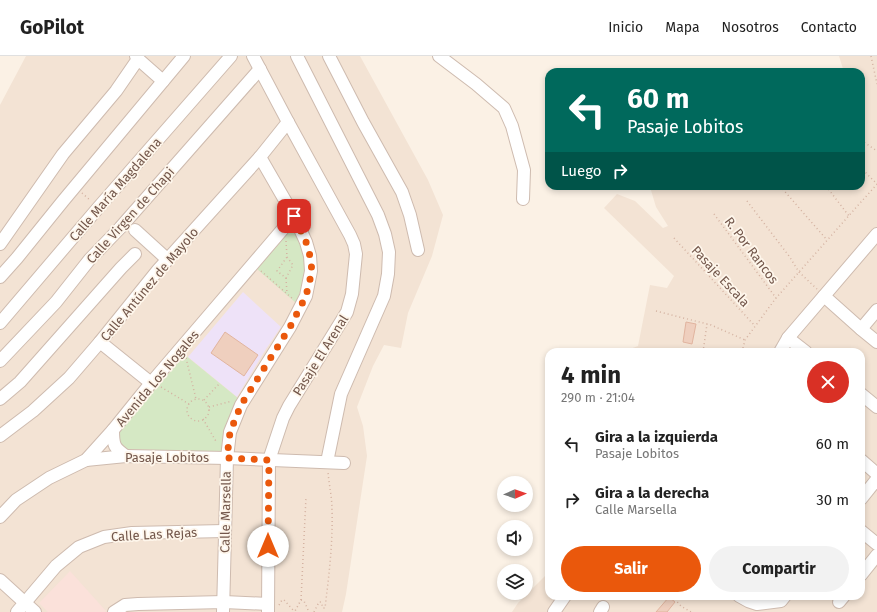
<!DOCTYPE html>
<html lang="es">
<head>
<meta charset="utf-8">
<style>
  body { margin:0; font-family:"Fira Sans",sans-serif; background:#f2f2f2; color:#222; height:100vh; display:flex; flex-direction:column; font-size:15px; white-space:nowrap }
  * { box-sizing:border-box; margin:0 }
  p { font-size:13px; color:#767676 }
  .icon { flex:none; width:22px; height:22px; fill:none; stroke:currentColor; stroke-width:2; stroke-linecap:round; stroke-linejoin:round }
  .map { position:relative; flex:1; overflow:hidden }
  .sheet { position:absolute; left:545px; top:292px; width:320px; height:252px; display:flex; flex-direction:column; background:#fff; border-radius:12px; box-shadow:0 2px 6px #0003 }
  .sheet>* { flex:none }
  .banner { position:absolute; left:545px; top:12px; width:320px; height:122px; border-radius:12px; box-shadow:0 2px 6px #0003; background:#00695c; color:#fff; overflow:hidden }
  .needle { width:26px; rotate:88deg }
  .tools { position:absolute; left:497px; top:420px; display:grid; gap:8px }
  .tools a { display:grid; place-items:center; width:36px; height:36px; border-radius:50%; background:#fff; box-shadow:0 2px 6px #0003; font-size:20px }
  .pin { position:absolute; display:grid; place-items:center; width:34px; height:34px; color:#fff; margin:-17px; border-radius:8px; box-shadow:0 2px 6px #0006 }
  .me { position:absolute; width:44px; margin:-22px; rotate:0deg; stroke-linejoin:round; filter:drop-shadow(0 0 3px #0008) }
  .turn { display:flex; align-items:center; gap:14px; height:84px; padding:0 16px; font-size:18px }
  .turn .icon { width:52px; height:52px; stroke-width:2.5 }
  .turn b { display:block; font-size:28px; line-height:34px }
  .then { display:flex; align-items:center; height:38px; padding:0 16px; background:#0003; gap:8px; font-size:15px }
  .round { display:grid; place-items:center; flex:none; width:42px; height:42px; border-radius:21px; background:#f2f2f2 }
  .head { display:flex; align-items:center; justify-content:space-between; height:68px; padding:0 16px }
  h1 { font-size:24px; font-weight:700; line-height:30px }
  .primary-button { display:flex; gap:8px; margin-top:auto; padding:8px 16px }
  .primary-button a { flex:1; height:46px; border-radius:24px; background:#ea580c; color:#fff; font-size:16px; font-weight:700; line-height:46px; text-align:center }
  .primary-button a+a { background:#f2f2f2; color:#222 }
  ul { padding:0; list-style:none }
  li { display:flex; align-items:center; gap:12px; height:56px; padding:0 16px }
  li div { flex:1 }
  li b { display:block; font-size:15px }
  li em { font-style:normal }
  header { display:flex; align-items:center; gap:24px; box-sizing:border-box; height:56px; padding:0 20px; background:#fff; border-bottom:1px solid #e0e0e0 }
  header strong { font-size:19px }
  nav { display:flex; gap:22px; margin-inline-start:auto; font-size:14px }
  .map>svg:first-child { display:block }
  .residential { fill:#f3e3d4 }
  .commercial { fill:#fbe1da }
  .education { fill:#eee2f8 }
  .green { fill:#d5e8c4 }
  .building { fill:#efcfbe; stroke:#e1b49f }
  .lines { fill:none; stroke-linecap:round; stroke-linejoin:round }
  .minor-casing { stroke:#cebbaf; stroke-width:14 }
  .path { stroke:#d4b2a1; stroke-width:1.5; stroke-dasharray:1 3; stroke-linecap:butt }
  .minor { stroke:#fff; stroke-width:12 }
  .route { stroke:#ea580c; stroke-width:7; stroke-dasharray:0 12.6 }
  .labels { text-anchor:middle; stroke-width:3.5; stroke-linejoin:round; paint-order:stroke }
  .street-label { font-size:13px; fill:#73574b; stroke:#fef6eb }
</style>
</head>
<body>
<header>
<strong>GoPilot</strong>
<nav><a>Inicio</a><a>Mapa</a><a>Nosotros</a><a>Contacto</a></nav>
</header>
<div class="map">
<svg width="877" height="556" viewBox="0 0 877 556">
  <rect width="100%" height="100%" fill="#fbf1e5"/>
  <g class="residential">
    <polygon points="26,0 360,0 428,124 443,159 432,200 408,257 401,292 384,289 373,310 357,351 363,370 367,400 346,538 342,556 0,556 0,49"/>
    <polygon points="839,0 877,0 877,556 512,556 518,547 549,516 549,540 861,540 861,296 622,296 638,290 650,229 667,232 674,220 604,152 617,138 635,145 663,172 668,170 656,151 650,131 652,130 861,130 861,16 844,16"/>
  </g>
  <polygon class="commercial" points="70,515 106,555 105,556 48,556 39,547"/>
  <polygon class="education" points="243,236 281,271 266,293 237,341 188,301"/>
  <g class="green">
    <path d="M291,173C296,175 298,180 300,185C310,207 304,225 296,247L257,213Z"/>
    <polygon points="185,299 239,343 224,396 127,393 119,387 119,374"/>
  </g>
  <g class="building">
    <polygon points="686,266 696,268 692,288 683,286"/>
    <polygon points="225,276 258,299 244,320 211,297"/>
    <polygon points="669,541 675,546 667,556 656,556"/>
  </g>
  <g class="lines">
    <defs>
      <g id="minor">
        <polyline points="136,0 138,3 163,25"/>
        <polyline points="253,0 288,66 350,179 354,188 356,198 352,238 347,256 289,350 283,362 269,404 268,556"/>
        <polyline points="297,0 378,159 385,178 389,196 388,218 384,240 341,338 327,406"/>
        <polyline points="329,0 363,66 402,136 410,159 418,194"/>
        <polyline points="439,0 476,28 504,52 512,70 524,114 523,143"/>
        <polyline points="135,174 168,204"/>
        <polyline points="0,188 63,98 116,35 138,3"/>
        <polyline points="0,221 17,202 63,145 184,0"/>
        <polyline points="824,240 861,273 877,286"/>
        <polyline points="0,267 98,152 231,0"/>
        <polyline points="861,273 877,254"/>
        <polyline points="788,282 806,296"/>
        <polyline points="100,286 151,327"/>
        <polyline points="780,296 788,282 877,178"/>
        <polyline points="0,305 56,246 90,203 120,172 260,13"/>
        <polyline points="861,338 877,351"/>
        <polyline points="0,343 20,326 121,212 135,198"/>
        <path d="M113,374C113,389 114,392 126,400"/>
        <polyline points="0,380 33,355 69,322 100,286 158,214 260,101 288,66"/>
        <polyline points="86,404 126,400 227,402 344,407"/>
        <polyline points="861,404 877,418"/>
        <polyline points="861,443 877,423"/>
        <polyline points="0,461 16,444 49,422 86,404 113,374 151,327 294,160"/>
        <polyline points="861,475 877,488"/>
        <polyline points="861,519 877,499"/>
        <polyline points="0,524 35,556"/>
        <polyline points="739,540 748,545 757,548 781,545 785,540"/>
        <polyline points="839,546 844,540"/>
        <polyline points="17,556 56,510 79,491 104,481 132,477 224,475"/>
        <polyline points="114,556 125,549 138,548 224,546 268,548"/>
        <polyline points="223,556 227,402 230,376 241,349 290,271 306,240 311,215 310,200 306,186 294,160 260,101"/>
        <polyline points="554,556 565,540"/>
        <polyline points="600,556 603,551"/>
      </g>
    </defs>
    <use href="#minor" class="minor-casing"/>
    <g class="path">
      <polyline points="871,0 877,28"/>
      <polyline points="861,84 877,95"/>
      <polyline points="780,130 827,184"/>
      <polyline points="826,130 849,160"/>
      <polyline points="82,137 91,145"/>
      <polyline points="747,145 789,200 799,216 817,233"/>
      <polyline points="714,158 776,242"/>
      <polyline points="674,182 755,270"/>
      <polyline points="286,185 287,201"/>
      <polygon points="287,201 293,209 286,222 277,215"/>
      <polyline points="261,215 293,243"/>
      <polyline points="286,222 287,238"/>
      <polyline points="656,255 711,269 745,284"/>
      <polyline points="703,296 707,268"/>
      <polyline points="742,296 745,284 776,242 877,128 861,112"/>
      <polyline points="186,302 196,343"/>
      <polyline points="161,331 189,348"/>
      <circle cx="198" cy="354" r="11"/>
      <polyline points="204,344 219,328"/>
      <polyline points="209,351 232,345"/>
      <polyline points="203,363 217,387"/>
      <polyline points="672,540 681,550 691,556"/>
      <polyline points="301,544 306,441"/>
      <polyline points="279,549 282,544 284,544 293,554 295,555 301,544 304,545 309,556"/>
      <path d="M314,556L319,546H321L323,552H325C329,519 333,487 332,453C332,441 329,429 328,416"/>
    </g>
    <use href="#minor" class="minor"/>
  </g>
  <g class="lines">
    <polyline class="route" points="268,490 269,404 227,402 230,376 241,349 290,271 306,240 312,215 310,200 306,186 294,160"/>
  </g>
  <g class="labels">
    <g class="street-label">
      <text transform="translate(115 133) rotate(-49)" y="5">Calle María Magdalena</text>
      <text transform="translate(130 159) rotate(-48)" y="5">Calle Virgen de Chapi</text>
      <text transform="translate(752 194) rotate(53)" y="5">R. Por Rancos</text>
      <text transform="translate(721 220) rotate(47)" y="5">Pasaje Escala</text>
      <text transform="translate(149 228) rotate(-50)" y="5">Calle Antúnez de Mayolo</text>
      <text transform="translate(320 299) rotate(-58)" y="5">Pasaje El Arenal</text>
      <text transform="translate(157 322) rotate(-50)" y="5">Avenida Los Nogales</text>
      <text x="167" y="406">Pasaje Lobitos</text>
      <text transform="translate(225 456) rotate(-89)" y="5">Calle Marsella</text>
      <text transform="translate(154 478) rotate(-3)" y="5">Calle Las Rejas</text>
    </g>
  </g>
</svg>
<div class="tools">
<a><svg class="needle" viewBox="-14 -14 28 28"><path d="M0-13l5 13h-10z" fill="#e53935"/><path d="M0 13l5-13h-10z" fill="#767676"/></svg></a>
<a><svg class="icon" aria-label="sound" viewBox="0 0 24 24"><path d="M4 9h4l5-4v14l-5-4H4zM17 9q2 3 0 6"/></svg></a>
<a><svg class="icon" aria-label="layers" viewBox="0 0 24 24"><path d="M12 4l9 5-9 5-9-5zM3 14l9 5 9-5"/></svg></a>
</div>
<div class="pin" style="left:294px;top:160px;background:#d93025"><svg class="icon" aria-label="arrive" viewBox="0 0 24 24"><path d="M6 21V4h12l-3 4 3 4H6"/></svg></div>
<svg class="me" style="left:268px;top:490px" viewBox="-20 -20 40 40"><circle r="19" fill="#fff"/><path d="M0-13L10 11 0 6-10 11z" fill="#ea580c"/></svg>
<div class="banner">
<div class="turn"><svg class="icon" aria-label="left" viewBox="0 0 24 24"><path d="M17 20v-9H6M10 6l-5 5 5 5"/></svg><div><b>60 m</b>Pasaje Lobitos</div></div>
<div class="then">Luego<svg class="icon" aria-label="right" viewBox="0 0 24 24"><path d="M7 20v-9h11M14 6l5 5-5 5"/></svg></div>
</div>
<section class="sheet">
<div class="head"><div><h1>4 min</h1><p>290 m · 21:04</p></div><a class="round" style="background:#d93025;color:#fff"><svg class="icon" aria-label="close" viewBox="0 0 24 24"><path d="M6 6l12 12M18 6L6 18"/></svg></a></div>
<ul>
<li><svg class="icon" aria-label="left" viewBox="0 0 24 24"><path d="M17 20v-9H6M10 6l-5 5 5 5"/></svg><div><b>Gira a la izquierda</b><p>Pasaje Lobitos</p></div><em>60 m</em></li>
<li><svg class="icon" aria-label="right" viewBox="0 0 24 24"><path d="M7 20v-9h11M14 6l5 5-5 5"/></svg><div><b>Gira a la derecha</b><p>Calle Marsella</p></div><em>30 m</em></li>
</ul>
<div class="primary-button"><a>Salir</a><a>Compartir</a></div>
</section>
</div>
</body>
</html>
